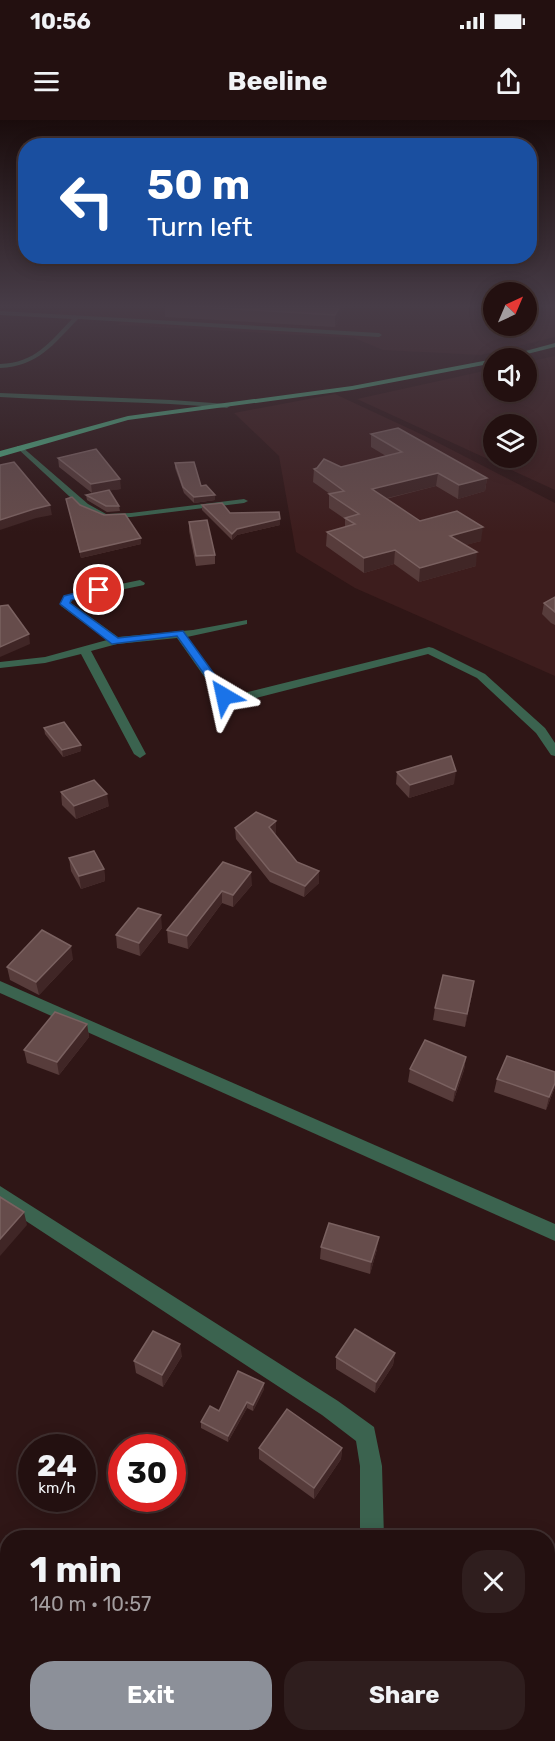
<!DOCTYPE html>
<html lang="en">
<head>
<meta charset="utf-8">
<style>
  body { margin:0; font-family:Rubik,sans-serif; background:#2f1e1e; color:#f1f3f6; height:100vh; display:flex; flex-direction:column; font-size:22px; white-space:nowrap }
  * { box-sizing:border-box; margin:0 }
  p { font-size:20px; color:#a39d9f }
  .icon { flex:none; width:33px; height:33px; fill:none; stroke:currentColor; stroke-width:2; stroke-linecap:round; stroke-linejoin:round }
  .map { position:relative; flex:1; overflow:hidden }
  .drawer { position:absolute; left:0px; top:1410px; width:555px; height:212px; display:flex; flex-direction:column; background:#231010; border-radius:24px 24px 0 0; box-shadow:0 3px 15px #0003,0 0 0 2px #403030 }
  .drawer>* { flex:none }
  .hud { position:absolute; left:18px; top:18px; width:519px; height:126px; border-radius:24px; box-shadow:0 3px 15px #0003,0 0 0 2px #403030; background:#1a4fa0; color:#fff; overflow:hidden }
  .needle { width:39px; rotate:44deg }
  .fabs { position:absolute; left:483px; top:162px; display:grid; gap:12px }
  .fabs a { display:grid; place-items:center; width:54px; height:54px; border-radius:50%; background:#231010; box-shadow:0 3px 15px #0003,0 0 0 2px #403030; font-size:30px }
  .speed { position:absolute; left:18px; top:1314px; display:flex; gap:12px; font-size:30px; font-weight:700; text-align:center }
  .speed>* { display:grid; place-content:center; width:78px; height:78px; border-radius:50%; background:#231010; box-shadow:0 3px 15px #0003,0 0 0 2px #403030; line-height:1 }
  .speed small { font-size:15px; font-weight:400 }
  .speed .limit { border:9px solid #d22; background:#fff; color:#111 }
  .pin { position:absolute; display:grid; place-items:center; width:51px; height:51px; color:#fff; margin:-26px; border:3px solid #fff; border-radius:50%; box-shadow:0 2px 6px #0007 }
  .me { position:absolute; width:66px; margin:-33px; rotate:324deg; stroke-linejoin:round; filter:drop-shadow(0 0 4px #0008) }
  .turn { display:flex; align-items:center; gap:21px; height:126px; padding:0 30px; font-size:27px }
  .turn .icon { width:78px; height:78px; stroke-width:2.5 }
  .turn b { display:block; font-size:42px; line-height:51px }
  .round { display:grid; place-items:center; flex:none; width:63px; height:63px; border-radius:24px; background:#2f1e1e }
  .head { display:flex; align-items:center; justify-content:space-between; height:102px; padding:0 30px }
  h1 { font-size:36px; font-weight:700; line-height:45px }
  .action { display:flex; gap:12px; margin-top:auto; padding:12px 30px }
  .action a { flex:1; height:69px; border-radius:24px; background:#8c9099; color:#fff; font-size:24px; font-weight:700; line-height:69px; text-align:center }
  .action a+a { background:#2f1e1e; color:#f1f3f6 }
  .status { display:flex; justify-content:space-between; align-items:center; height:42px; padding:0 30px; background:#231010; direction:ltr }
  .status svg { height:16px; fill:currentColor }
  header { display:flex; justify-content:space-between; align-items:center; height:78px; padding:0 30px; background:#231010; font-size:27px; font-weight:700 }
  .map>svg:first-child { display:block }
  .built { fill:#3d1d1d; fill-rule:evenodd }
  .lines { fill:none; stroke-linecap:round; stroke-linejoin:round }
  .lane { fill:#3b634f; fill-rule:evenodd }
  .street { fill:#3b634f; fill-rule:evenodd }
  .primary { fill:#4ea87e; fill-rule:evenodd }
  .wall { fill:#573c3b }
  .shaded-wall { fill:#402626 }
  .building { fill:#664c4b; stroke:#7a6160; stroke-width:1.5 }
  .route { fill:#1a73e8; stroke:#114b97; stroke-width:1.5 }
</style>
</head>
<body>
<div class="status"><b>10:56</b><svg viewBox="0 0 49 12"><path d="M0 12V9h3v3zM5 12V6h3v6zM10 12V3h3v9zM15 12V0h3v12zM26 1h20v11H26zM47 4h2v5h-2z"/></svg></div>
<header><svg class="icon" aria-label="menu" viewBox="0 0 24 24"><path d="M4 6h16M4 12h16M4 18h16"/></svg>Beeline<svg class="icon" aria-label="share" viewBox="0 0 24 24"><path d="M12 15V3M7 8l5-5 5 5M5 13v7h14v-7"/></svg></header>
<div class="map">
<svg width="555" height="1621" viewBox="0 0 555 1621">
  <rect width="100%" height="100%" fill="#2f1616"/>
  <g class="built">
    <polygon points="63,186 493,186 494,206 526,206 527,186 555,186 555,217 481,235 383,230 354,218 117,205 124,200 54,194"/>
    <path d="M555,236V370L357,279L493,249L494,272H526L527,242ZM494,304H526V338H494Z"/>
    <polygon points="335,274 425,316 555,383 555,556 355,468 296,432 279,336 234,293"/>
  </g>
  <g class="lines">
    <g class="lane">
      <path d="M0,191L379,213L382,215L379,217L78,199C53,225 38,246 0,248V244C35,243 50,222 72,199L0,195Z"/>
      <path d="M0,273L171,280L227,284L230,286L227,288C151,281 76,282 0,277Z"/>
      <polygon points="17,326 21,326 88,384 106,394 131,393 244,379 248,381 244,383 131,397 105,398 82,388 17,328"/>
    </g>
    <g class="street">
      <polygon points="140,460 145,463 144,465 72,480 71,483 118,517 193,510 247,500 247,504 187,517 228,573 240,574 429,527 433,528 485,554 545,608 555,623 555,636 551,635 536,613 477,558 428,534 240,582 220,579 177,518 117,524 91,531 146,634 140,638 134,634 81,534 45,543 0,548 0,542 45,537 107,520 61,486 60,484 64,476 68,475"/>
      <polygon points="0,861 555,1104 555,1121 0,873"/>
      <polygon points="0,1066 338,1281 374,1307 382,1346 384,1418 360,1418 360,1346 356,1321 322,1295 0,1084"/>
      <polygon points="354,1614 380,1614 379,1621 353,1621"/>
    </g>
    <g class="primary">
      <polygon points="555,223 555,227 511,238 500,238"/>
      <polygon points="494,239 494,243 352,270 128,300 0,337 0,331 128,296 352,266"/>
    </g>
  </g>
  <g class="wall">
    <polygon points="165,186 345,186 335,207 165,197"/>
    <polygon points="371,314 487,358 485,371 458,379 436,366 386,379 420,401 481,421 465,425 476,446 419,462 394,444 364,453 326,426 327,412 345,407 345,399 329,388 329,374 330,374 313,362 314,349 341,347 386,336 371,327"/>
    <polygon points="58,338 121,369 109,370 119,386 120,391 107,392 87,380 86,375 92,373 59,347"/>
    <polygon points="175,343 201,366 215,380 194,383 184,373 175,348"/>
    <polygon points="66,379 80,385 141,424 81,438"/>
    <polygon points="202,385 230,393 280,399 280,405 237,415 232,420 202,390"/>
    <polygon points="189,402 215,435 215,444 196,446 189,411"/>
    <polygon points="555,477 555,505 551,503 542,494 544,483"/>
    <polygon points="44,608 81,631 63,637 45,614"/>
    <polygon points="397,652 454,664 409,678 396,664"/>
    <polygon points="61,672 109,686 76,699 62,685"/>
    <polygon points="235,708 276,713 274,714 297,742 319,751 319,763 304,777 270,762 236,719"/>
    <polygon points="69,738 104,749 105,761 81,769 71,751"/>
    <polygon points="223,742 252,765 233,787 222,783 188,829 168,823 167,810"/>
    <polygon points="162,808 140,836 117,828 116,815"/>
    <polygon points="73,839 39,875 10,860 7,847"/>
    <polygon points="472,874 465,907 433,900 435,888"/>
    <polygon points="87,904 89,917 59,955 27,943 24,930"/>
    <polygon points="466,937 464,950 453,982 408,962 410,949"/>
    <polygon points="497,959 555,967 546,990 494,972"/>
    <polygon points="321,1127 377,1129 370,1154 320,1139"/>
    <polygon points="395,1233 393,1245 375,1273 336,1249 336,1237"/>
    <polygon points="182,1236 163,1267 136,1253 134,1241"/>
    <polygon points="264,1269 253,1291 247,1288 228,1322 201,1308 201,1302 219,1291"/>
    <polygon points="259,1328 342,1328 341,1339 314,1379 259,1339"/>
    <polygon points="555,1454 555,1509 548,1504 548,1475"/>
  </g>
  <g class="shaded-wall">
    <polygon points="340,186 345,186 335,207 335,195"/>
    <polygon points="438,353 436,366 371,382 372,369"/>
    <polygon points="487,358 485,371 458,379 459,365"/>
    <polygon points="120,359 121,369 92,373 91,364"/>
    <polygon points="215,375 215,380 194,383 194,377"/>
    <polygon points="50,385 52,395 36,398 0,410 0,400 34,389"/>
    <polygon points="280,399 280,405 237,415 232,420 232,414 237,409"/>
    <polygon points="483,407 481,421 448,430 450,416"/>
    <polygon points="141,418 141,424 81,438 80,432"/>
    <polygon points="395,430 394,444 364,453 364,438"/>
    <polygon points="477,432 476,446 419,462 420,448"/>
    <polygon points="29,514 30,524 0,537 0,527"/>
    <polygon points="81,625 81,631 63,637 62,630"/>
    <polygon points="456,651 454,664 409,678 410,665"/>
    <polygon points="107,674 109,686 76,699 74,686"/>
    <polygon points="276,701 276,713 269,718 269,707"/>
    <polygon points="104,749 105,761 81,769 79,756"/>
    <polygon points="319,751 319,763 304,777 305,766"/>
    <polygon points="251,752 252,765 233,787 233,775"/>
    <polygon points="222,771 222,783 188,829 187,816"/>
    <polygon points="161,795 162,808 140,836 139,823"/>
    <polygon points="71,826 73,839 39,875 36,862"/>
    <polygon points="474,861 472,874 465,907 467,894"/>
    <polygon points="87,904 89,917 59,955 57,942"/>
    <polygon points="466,937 464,950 453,982 455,970"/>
    <polygon points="555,963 555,967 546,990 549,977"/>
    <polygon points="24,1092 27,1105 0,1136 0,1119"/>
    <polygon points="379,1117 377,1129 370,1154 371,1142"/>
    <polygon points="180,1224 182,1236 163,1267 162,1255"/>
    <polygon points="395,1233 393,1245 375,1273 376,1262"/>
    <polygon points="264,1263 264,1269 253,1291 253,1285"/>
    <polygon points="247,1282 247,1288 228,1322 228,1316"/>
    <polygon points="342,1328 341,1339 314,1379 314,1368"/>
  </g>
  <g class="building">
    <polygon points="186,186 340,186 335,195"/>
    <polygon points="398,308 487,358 459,365 438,353 372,369 420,401 457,391 483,407 450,416 477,432 420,448 395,430 364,438 327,412 355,404 345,398 359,394 329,374 344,371 314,349 317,348 324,339 341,347 402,332 371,314"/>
    <polygon points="96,329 120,359 91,364 58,338"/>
    <polygon points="14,342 50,385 34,389 0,400 0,345"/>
    <polygon points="194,342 201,366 206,365 215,375 194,377 183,367 175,343"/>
    <polygon points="109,370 119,386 106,386 86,375"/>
    <polygon points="72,377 80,385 104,395 125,394 141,418 80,432 66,379"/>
    <polygon points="222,383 230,393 279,392 280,399 237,409 232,414 202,385"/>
    <polygon points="207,400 215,435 196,436 189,402"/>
    <polygon points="555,477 555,492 544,483"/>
    <polygon points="8,485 29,514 0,527 0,486"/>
    <polygon points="64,602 81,625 62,630 44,608"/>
    <polygon points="451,636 456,651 410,665 397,652"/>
    <polygon points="94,660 107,674 74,686 61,672"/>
    <polygon points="256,692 276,701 269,707 297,742 319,751 305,766 270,751 235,708"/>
    <polygon points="94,731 104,749 79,756 69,738"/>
    <polygon points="223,742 251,752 233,775 222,771 187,816 167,810"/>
    <polygon points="138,788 161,795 139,823 116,815"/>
    <polygon points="42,810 71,826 36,862 7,847"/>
    <polygon points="443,855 474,861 467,894 435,888"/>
    <polygon points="55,892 87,904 57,942 24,930"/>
    <polygon points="425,920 466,937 455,970 410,949"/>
    <polygon points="507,936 555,952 555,963 549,977 497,959"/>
    <polygon points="0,1077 24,1092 0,1119"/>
    <polygon points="329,1103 379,1117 371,1142 321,1127"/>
    <polygon points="355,1209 395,1233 376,1262 336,1237"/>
    <polygon points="153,1211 180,1224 162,1255 134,1241"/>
    <polygon points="238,1251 264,1263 253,1285 247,1282 228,1316 201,1302 210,1286 219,1291"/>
    <polygon points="287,1289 342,1328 314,1368 259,1328"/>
    <polygon points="555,1456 555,1496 548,1492 548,1476"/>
  </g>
  <linearGradient id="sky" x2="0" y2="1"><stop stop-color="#1a0c0c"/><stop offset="0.45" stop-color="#473c47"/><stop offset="1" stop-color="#473c47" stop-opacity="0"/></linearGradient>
  <rect width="555" height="413" fill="url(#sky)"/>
  <polygon class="route" points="99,467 104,470 102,472 71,480 70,483 118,518 183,511 230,576 228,578 221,578 177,516 112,524 60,484 64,476"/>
</svg>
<div class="fabs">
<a><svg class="needle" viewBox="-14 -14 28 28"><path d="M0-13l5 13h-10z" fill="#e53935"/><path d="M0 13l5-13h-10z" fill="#a39d9f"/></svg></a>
<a><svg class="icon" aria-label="sound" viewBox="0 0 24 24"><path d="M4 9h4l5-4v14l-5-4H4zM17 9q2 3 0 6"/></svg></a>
<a><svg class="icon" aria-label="layers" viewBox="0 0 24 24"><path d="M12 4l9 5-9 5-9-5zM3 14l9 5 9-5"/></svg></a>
</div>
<div class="speed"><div>24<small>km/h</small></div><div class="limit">30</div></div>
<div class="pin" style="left:99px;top:470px;background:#d93025"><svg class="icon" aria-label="arrive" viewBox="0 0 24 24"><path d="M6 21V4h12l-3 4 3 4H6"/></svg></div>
<svg class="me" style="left:224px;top:576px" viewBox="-20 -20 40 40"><path d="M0-17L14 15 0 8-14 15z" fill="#1a73e8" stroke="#fff" stroke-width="4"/></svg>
<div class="hud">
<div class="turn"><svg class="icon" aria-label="left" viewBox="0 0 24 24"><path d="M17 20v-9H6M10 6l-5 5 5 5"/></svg><div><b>50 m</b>Turn left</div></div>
</div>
<section class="drawer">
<div class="head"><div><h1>1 min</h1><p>140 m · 10:57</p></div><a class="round"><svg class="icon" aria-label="close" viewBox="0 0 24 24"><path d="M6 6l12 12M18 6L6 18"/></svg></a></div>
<div class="action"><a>Exit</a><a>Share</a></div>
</section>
</div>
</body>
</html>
